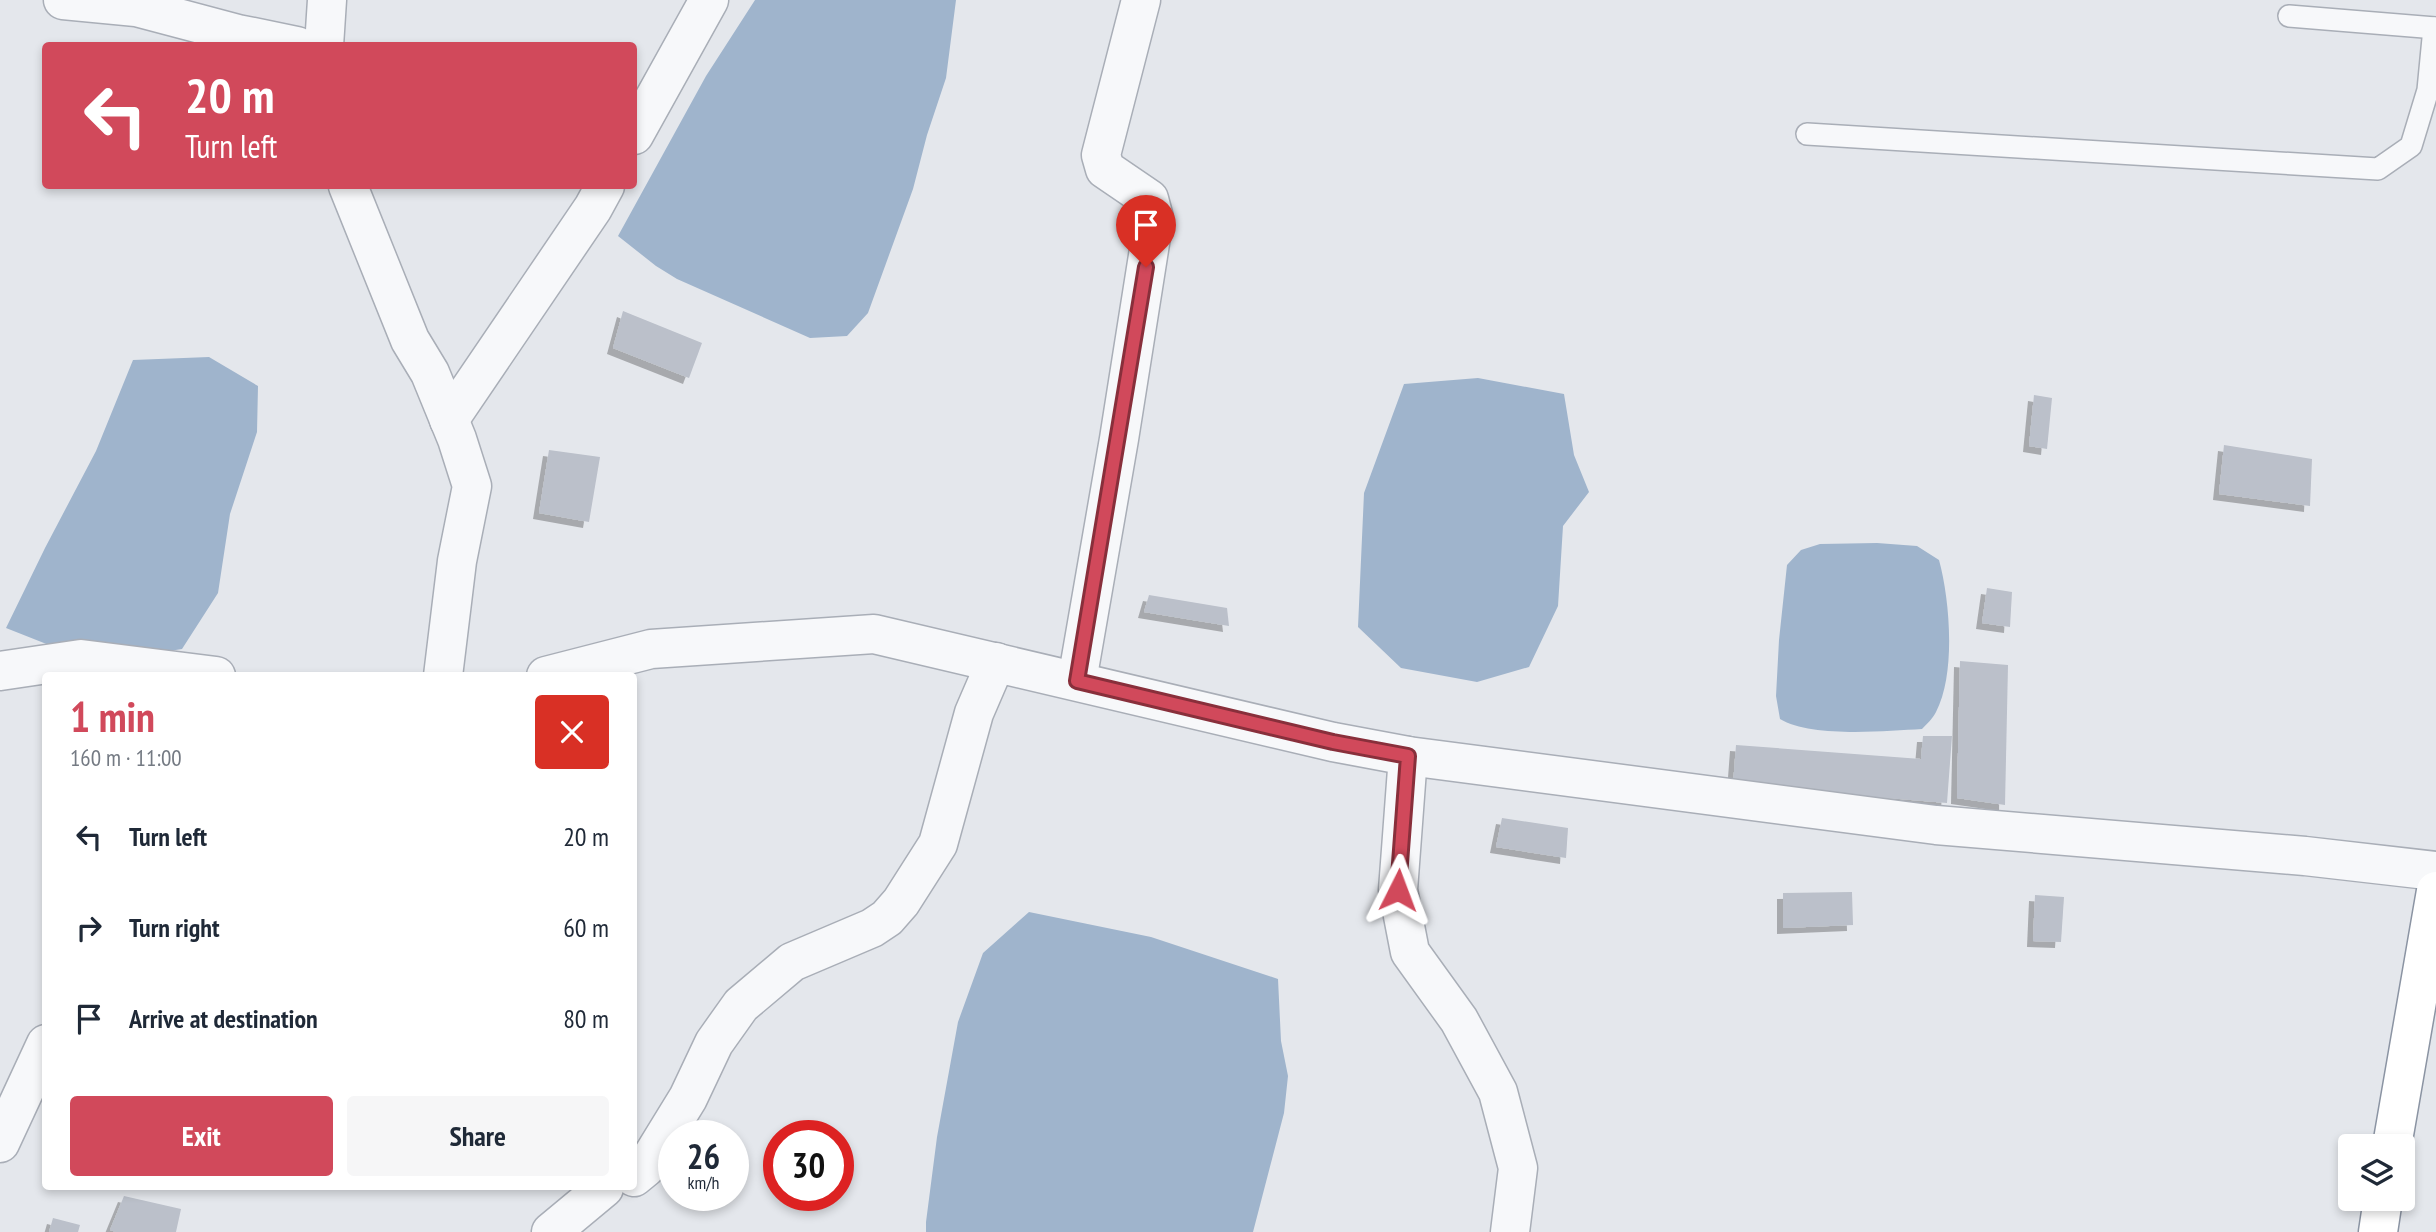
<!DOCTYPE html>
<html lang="en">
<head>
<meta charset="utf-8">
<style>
  body { margin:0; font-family:"PT Sans Narrow",sans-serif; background:#f6f6f7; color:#1f2937; height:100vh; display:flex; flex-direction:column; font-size:26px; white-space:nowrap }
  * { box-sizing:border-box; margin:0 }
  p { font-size:23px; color:#747a83 }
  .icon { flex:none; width:38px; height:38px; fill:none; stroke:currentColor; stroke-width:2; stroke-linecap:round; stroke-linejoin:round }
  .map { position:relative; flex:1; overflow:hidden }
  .details { position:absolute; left:42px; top:672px; width:595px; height:518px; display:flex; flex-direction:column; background:#fff; border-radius:7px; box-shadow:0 4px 10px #0003 }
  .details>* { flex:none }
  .guide { position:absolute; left:42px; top:42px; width:595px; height:147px; border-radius:7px; box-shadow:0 4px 10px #0003; background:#d1495b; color:#fff; overflow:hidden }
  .buttons { position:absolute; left:2338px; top:1134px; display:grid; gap:14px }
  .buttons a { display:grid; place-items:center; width:77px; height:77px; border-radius:7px; background:#fff; box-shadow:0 4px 10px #0003; font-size:35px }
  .speed { position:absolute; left:658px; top:1120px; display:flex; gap:14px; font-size:35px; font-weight:700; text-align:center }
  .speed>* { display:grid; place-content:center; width:91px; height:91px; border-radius:50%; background:#fff; box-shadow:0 4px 10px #0003; line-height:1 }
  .speed small { font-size:18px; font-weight:400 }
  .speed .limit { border:10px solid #d22; background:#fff; color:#111 }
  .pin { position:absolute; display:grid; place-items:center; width:60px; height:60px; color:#fff; margin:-72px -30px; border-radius:50% 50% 50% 0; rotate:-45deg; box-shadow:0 0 7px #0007 }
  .pin .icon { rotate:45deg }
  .me { position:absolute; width:77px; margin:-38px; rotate:3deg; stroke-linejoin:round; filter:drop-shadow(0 0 5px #0008) }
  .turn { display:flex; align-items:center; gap:24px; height:147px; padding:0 28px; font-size:32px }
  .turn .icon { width:91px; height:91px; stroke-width:2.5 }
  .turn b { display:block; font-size:49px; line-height:60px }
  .round { display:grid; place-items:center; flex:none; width:74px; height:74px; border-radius:7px; background:#f6f6f7 }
  .summary { display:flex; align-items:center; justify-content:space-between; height:119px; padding:0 28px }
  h1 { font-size:42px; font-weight:700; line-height:52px; color:#d1495b }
  .button { display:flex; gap:14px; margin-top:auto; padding:14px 28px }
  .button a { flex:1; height:80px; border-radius:7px; background:#d1495b; color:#fff; font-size:28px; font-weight:700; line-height:80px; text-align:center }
  .button a+a { background:#f6f6f7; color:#1f2937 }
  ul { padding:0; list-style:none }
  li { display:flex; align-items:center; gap:21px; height:91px; padding:0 28px }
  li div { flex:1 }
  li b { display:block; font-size:26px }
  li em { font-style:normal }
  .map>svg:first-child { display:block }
  .water { fill:#9fb4cc }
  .building { fill:#bbc0ca; filter:url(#shadow) }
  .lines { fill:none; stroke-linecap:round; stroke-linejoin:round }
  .lane-casing { stroke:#a9aeb7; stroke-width:24 }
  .street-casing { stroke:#a9aeb7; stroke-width:41 }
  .highway-casing { stroke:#8b94a3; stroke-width:41 }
  .lane { stroke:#f7f8fa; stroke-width:21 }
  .street { stroke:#f7f8fa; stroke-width:38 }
  .highway { stroke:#fff; stroke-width:38 }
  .route-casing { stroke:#882f3b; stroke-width:18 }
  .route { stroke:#d1495b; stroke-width:12 }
</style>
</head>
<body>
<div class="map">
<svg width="2436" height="1232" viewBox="0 0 2436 1232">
  <defs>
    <filter id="shadow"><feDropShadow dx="-6" dy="6" stdDeviation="0" flood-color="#0004"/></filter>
  </defs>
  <rect width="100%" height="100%" fill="#e4e7ec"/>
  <g class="water">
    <polygon points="755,0 956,0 946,78 927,135 913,189 868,313 847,336 810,338 677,279 656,266 618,236 706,76"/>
    <polygon points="209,357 258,386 257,432 230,514 218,593 182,649 125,658 49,645 6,628 45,548 96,451 133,360"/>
    <polygon points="1478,378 1564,394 1574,455 1589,492 1563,526 1558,606 1529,667 1477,682 1401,668 1358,627 1364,493 1404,384"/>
    <path d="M1877,543L1917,546L1939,560C1950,600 1956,674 1936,712C1933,718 1927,724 1922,729C1885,731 1811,738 1780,719L1776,696L1779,640L1787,565L1801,550L1820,544Z"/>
    <polygon points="1029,912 1151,937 1278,979 1281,1041 1288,1076 1284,1113 1253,1232 926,1232 926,1222 937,1137 958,1022 983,953"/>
  </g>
  <g class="building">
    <polygon points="623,311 702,343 689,378 613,348"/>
    <polygon points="2034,395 2052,398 2047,449 2029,446"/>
    <polygon points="2224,445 2312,459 2310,506 2219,494"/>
    <polygon points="549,450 600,457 589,522 539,513"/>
    <polygon points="1987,588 2012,592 2010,627 1982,623"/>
    <polygon points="1149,595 1227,608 1229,626 1144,612"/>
    <polygon points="1960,661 2008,665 2005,805 1957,798"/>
    <polygon points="1923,736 1952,736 1947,803 1733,785 1736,745 1921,759"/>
    <polygon points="1502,818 1568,828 1566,858 1496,847"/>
    <polygon points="1852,892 1853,925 1783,928 1783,893"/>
    <polygon points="2035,895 2064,897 2061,942 2033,941"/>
    <polygon points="124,1196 181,1209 176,1232 116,1232 110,1230"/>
    <polygon points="53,1218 80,1225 78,1232 49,1232"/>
  </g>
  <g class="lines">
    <defs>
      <g id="lane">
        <polyline points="2289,16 2436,28"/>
        <polyline points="1807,134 2378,169 2411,146 2428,90 2434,28"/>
      </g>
      <g id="street">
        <polyline points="63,0 136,7 238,34 297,46"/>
        <polyline points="324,46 327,0"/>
        <polyline points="634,135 709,0"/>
        <polyline points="348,186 410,340 430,373 457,439 472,486 457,561 443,676"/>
        <polyline points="449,420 593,208 605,186"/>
        <polyline points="0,671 81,659 216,676"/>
        <polyline points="546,676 651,649 874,634 1333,742 1408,756 1936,825 2305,856 2436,871"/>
        <polyline points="1077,681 1119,439 1154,218 1149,199 1105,169 1101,155 1141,0"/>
        <polyline points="1408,756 1398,890 1410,952 1459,1020 1498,1092 1518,1168 1510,1232"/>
        <polyline points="0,1143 46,1044"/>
        <polyline points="634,1177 645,1168 688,1098 714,1043 741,1005 792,962 872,928 887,918 901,902 938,844 974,713 996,662"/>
        <polyline points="551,1232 604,1188"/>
      </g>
      <g id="highway">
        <polyline points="2392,1146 2436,891"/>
        <polyline points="2378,1232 2383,1199"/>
      </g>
    </defs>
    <use href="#lane" class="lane-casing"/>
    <use href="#street" class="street-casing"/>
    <use href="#highway" class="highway-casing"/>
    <use href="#lane" class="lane"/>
    <use href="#street" class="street"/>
    <use href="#highway" class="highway"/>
  </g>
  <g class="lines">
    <defs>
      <polyline id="route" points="1146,267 1077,681 1333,742 1408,756 1398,890"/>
    </defs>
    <use href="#route" class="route-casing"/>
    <use href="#route" class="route"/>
  </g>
</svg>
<div class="buttons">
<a><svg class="icon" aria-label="layers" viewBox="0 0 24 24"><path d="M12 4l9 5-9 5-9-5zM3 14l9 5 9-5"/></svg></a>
</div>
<div class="speed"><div>26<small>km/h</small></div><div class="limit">30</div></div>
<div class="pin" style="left:1146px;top:267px;background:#d93025"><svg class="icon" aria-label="arrive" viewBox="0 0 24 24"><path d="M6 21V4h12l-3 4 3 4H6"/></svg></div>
<svg class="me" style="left:1398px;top:890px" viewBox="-20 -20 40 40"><path d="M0-17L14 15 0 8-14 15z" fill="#d1495b" stroke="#fff" stroke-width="4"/></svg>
<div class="guide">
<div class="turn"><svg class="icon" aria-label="left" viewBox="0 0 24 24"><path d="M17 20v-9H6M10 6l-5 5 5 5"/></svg><div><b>20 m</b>Turn left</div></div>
</div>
<section class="details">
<div class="summary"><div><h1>1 min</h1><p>160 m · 11:00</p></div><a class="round" style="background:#d93025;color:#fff"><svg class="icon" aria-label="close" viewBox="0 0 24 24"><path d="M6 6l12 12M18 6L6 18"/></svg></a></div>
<ul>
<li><svg class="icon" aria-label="left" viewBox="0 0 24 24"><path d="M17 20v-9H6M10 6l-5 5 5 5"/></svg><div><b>Turn left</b></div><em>20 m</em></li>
<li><svg class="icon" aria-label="right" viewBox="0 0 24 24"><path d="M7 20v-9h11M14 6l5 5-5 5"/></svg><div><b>Turn right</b></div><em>60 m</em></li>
<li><svg class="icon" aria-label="arrive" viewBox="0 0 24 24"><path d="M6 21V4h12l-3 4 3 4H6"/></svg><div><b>Arrive at destination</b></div><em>80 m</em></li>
</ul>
<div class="button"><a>Exit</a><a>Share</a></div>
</section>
</div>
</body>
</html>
